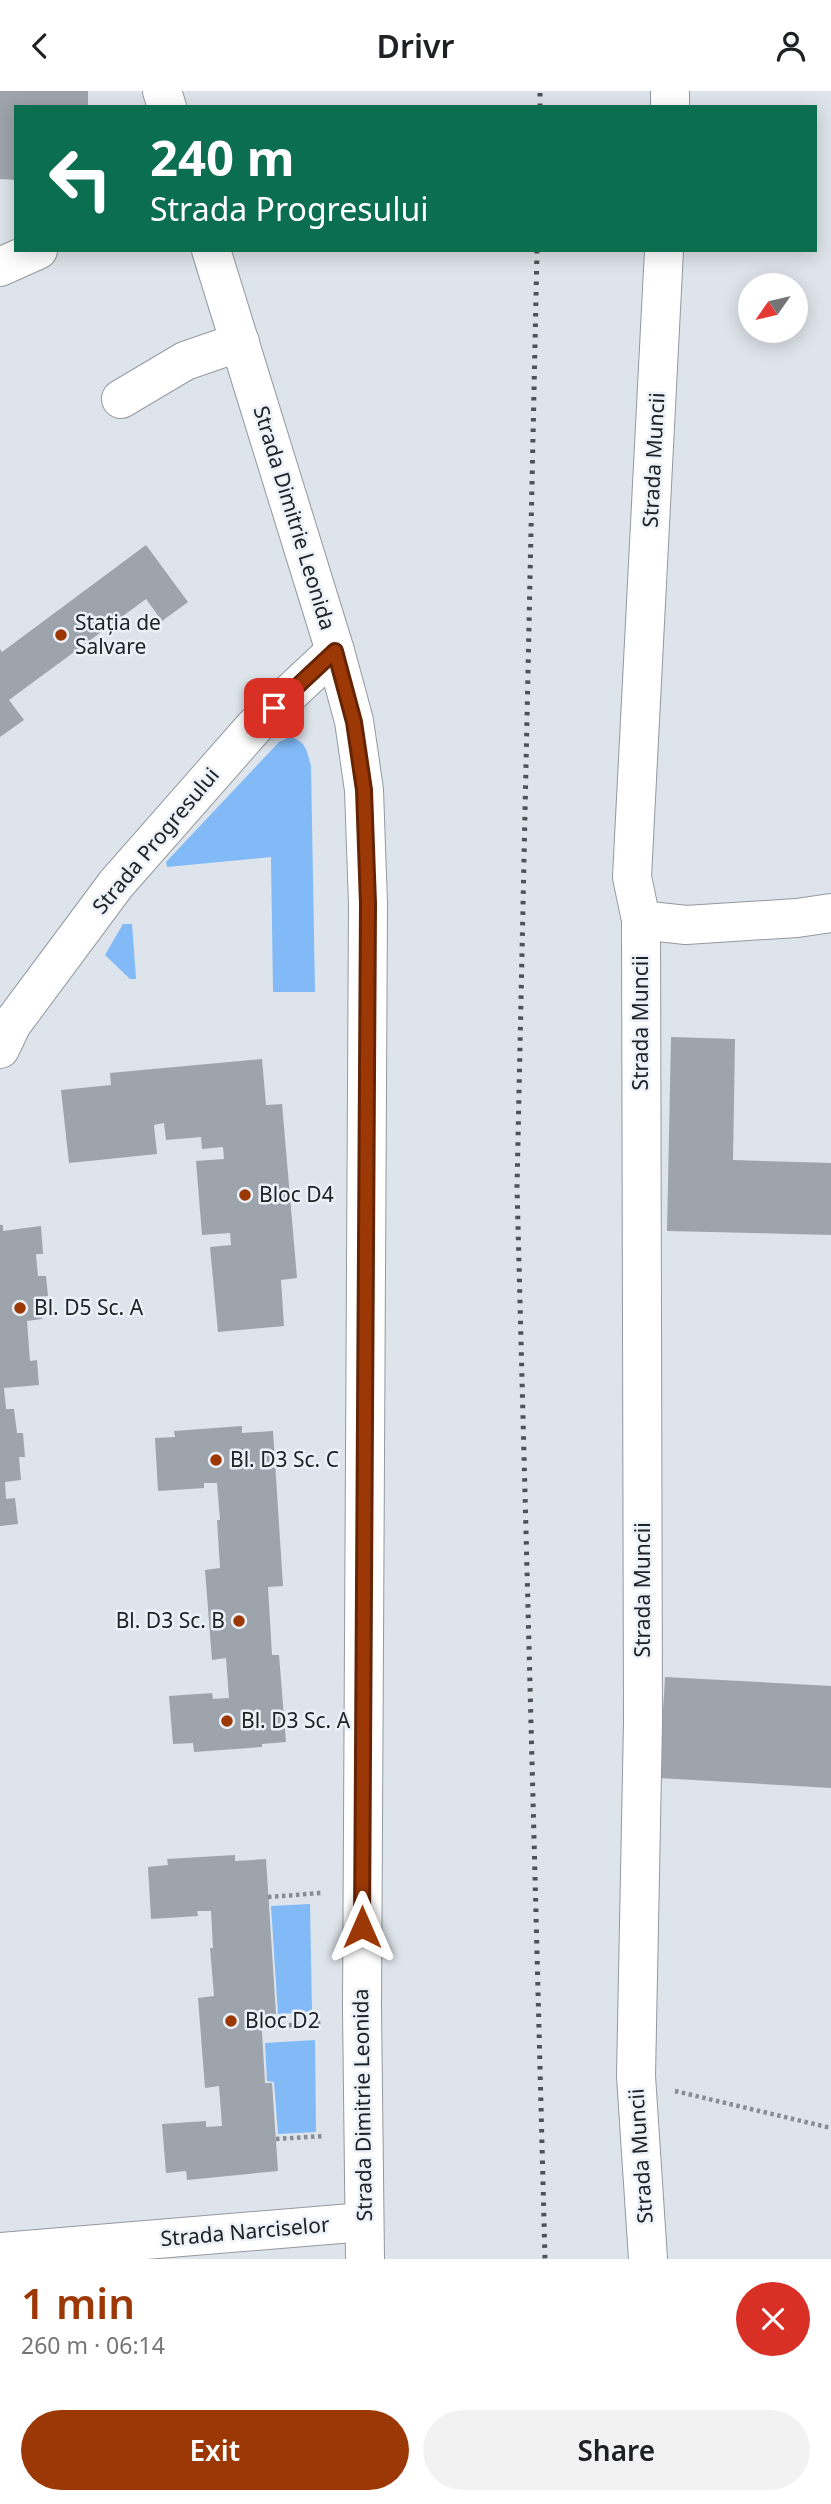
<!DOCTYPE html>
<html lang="en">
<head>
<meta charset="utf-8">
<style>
  body { margin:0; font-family:"Noto Sans",sans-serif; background:#f2f2f2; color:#202124; height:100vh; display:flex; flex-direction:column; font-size:26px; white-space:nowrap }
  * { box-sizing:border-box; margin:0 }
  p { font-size:23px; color:#757577 }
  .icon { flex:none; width:38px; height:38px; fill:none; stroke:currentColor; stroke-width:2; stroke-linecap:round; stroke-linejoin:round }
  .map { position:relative; height:2168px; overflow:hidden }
  .side { display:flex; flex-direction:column; background:#fff; flex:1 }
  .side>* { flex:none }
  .guide { position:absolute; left:14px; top:14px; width:803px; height:147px; border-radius:0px; box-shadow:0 4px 18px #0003; background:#0b6e4f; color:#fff; overflow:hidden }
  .needle { width:46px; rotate:236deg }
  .controls { position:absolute; left:738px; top:182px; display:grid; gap:14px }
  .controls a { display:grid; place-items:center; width:70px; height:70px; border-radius:50%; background:#fff; box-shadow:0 4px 18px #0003; font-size:35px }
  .pin { position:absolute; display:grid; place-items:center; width:60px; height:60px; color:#fff; margin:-30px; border-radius:14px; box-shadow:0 4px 10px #0006 }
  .me { position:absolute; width:77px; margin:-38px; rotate:0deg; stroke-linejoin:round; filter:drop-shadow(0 0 5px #0008) }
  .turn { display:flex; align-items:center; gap:24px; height:147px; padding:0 21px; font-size:32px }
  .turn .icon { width:91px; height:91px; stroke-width:2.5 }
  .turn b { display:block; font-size:49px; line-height:60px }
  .round { display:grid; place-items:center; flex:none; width:74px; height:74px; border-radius:37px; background:#f2f2f2 }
  .headline { display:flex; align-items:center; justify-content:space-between; height:119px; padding:0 21px }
  h1 { font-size:42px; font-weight:600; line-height:52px; color:#9c3806 }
  .cta { display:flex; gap:14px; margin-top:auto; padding:14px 21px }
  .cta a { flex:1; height:80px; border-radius:42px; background:#9c3806; color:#fff; font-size:28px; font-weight:600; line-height:80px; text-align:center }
  .cta a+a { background:#f2f2f2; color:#202124 }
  header { display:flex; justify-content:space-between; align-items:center; height:91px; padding:0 21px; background:#fff; font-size:32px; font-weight:600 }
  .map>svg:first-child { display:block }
  .green { fill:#81baf7 }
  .building { fill:#9ea4ab }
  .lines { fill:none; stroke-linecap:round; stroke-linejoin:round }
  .minor-casing { stroke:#9399a0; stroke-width:40 }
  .major-casing { stroke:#9399a0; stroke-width:40 }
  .path { stroke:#898d93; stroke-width:4.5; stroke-dasharray:3.5 3.5; stroke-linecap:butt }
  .minor { stroke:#fff; stroke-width:38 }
  .major { stroke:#fff; stroke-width:38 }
  .rail { stroke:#4e5155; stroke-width:5; stroke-dasharray:3.5 7; stroke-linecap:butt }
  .route-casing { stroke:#652404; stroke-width:18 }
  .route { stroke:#9c3806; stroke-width:12 }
  .poi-dot { fill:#9c3806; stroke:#ebf1f9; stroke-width:2.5 }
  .labels { text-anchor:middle; stroke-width:5; stroke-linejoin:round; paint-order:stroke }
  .street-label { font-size:21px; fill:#202225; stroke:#ebf1f9 }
  .poi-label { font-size:21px; fill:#202225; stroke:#ebf1f9; text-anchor:start }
</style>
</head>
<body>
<header><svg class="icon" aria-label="back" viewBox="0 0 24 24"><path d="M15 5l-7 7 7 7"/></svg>Drivr<svg class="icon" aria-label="person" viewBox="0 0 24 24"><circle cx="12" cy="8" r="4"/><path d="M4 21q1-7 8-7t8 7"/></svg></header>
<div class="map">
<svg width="831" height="2168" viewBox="0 0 831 2168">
  <rect width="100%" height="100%" fill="#dee4eb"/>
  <g class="green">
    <path d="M290,646C306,650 307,660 311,675L315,901H273L271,766L167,776L166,771L279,651Z"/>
    <polygon points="123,833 132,833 136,888 130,888 105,864"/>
    <polygon points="310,1813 312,1921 278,1923 271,1815"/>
    <polygon points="315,1949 316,2041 278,2043 274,1991 267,1990 265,1952"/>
  </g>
  <g class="building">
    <polygon points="0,0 88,0 88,16 16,16 16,89 0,88"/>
    <polygon points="146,454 188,511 162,530 146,508 9,609 24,629 0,646 0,558 2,561"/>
    <polygon points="671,946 735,948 733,1069 831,1072 831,1144 667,1140"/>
    <polygon points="262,968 266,1014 282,1013 297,1187 281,1189 284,1235 218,1241 210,1156 231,1154 230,1142 202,1144 196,1070 224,1068 223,1056 202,1058 201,1046 166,1049 164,1032 154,1034 157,1063 69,1072 61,999 111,994 110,982"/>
    <polygon points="0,1134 3,1134 3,1140 41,1135 43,1163 36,1163 38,1185 46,1185 48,1205 40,1206 42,1228 27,1230 30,1270 37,1269 39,1294 4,1297 6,1318 14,1318 17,1342 23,1342 25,1366 19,1366 21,1389 5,1391 6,1408 15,1407 18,1433 0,1435"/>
    <polygon points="242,1335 242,1342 273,1340 283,1495 268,1496 272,1564 279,1564 286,1651 262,1653 262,1656 194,1661 193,1652 173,1653 169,1605 212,1602 213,1608 229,1607 226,1567 212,1569 205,1479 220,1477 217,1429 220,1429 217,1392 204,1392 204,1397 158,1400 155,1347 175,1346 174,1340"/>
    <polygon points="665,1586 831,1595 831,1697 659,1687"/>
    <polygon points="235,1764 235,1770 266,1768 276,1923 261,1924 265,1992 272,1992 278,2080 187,2089 186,2080 166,2082 162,2033 206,2030 206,2036 222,2035 219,1995 205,1997 198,1907 214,1905 210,1857 213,1857 211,1820 197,1820 198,1825 151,1828 148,1776 168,1774 167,1768"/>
  </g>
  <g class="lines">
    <defs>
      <g id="minor">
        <polyline points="670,16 670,0"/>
        <polyline points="664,159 632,786 641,829 686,834 797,827 831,822"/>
        <polyline points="0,176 38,159"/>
        <polyline points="121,308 185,270 240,251"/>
        <polyline points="641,829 643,1631 636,1985 648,2168"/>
        <polyline points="0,958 12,933 116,793 254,636 335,560"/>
        <polyline points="0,2161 364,2131"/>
      </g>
      <g id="major">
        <polyline points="162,0 167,16"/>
        <polyline points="211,159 335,560 354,630 364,699 368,813 362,1917 365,2168"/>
      </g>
    </defs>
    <use href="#minor" class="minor-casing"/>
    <use href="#major" class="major-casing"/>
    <g class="path">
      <polyline points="268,1806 321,1802"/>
      <polyline points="261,1936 323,1932"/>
      <polyline points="675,2000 831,2037"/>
      <polyline points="276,2048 324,2045"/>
    </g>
    <use href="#minor" class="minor"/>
    <use href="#major" class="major"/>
    <g class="rail">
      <polyline points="540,16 540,0"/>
      <polyline points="537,159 517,1096 545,2168"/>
    </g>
  </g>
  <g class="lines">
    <defs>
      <polyline id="route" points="274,617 335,560 354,631 364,699 368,813 362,1836"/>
    </defs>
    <use href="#route" class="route-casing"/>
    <use href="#route" class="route"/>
  </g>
  <g class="poi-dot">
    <circle cx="61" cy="544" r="7"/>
    <circle cx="245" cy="1104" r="7"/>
    <circle cx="20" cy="1217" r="7"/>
    <circle cx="216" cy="1369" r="7"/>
    <circle cx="239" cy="1530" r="7"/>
    <circle cx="227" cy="1630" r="7"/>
    <circle cx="231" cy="1930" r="7"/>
  </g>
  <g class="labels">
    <g class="street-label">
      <text transform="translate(654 369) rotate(-87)" y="7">Strada Muncii</text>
      <text transform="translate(294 427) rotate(73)" y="7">Strada Dimitrie Leonida</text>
      <text transform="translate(156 750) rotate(-50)" y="7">Strada Progresului</text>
      <text transform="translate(641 932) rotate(-90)" y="7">Strada Muncii</text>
      <text transform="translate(643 1499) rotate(-90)" y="7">Strada Muncii</text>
      <text transform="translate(363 2014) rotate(-91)" y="7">Strada Dimitrie Leonida</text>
      <text transform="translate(641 2065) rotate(-94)" y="7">Strada Muncii</text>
      <text transform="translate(245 2141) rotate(-5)" y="7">Strada Narciselor</text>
    </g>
    <g class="poi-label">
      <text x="75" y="539">Stația de<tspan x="75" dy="24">Salvare</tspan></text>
      <text x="259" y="1111">Bloc D4</text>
      <text x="34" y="1224">Bl. D5 Sc. A</text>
      <text x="230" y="1376">Bl. D3 Sc. C</text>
      <text x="225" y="1537" text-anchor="end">Bl. D3 Sc. B</text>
      <text x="241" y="1637">Bl. D3 Sc. A</text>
      <text x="245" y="1937">Bloc D2</text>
    </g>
  </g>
</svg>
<div class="controls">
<a><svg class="needle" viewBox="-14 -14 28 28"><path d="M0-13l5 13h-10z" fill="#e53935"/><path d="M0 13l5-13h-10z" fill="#757577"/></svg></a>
</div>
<div class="pin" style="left:274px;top:617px;background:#d93025"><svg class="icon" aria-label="arrive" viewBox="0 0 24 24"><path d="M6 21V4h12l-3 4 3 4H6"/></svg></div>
<svg class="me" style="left:362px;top:1836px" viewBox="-20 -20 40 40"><path d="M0-17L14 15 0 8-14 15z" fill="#9c3806" stroke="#fff" stroke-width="4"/></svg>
<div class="guide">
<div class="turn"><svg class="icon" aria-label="left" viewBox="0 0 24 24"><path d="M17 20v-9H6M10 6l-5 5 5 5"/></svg><div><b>240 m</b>Strada Progresului</div></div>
</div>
</div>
<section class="side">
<div class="headline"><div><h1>1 min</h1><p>260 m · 06:14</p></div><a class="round" style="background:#d93025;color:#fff"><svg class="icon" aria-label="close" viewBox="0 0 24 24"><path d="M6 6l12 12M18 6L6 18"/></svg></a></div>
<div class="cta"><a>Exit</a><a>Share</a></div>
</section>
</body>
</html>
